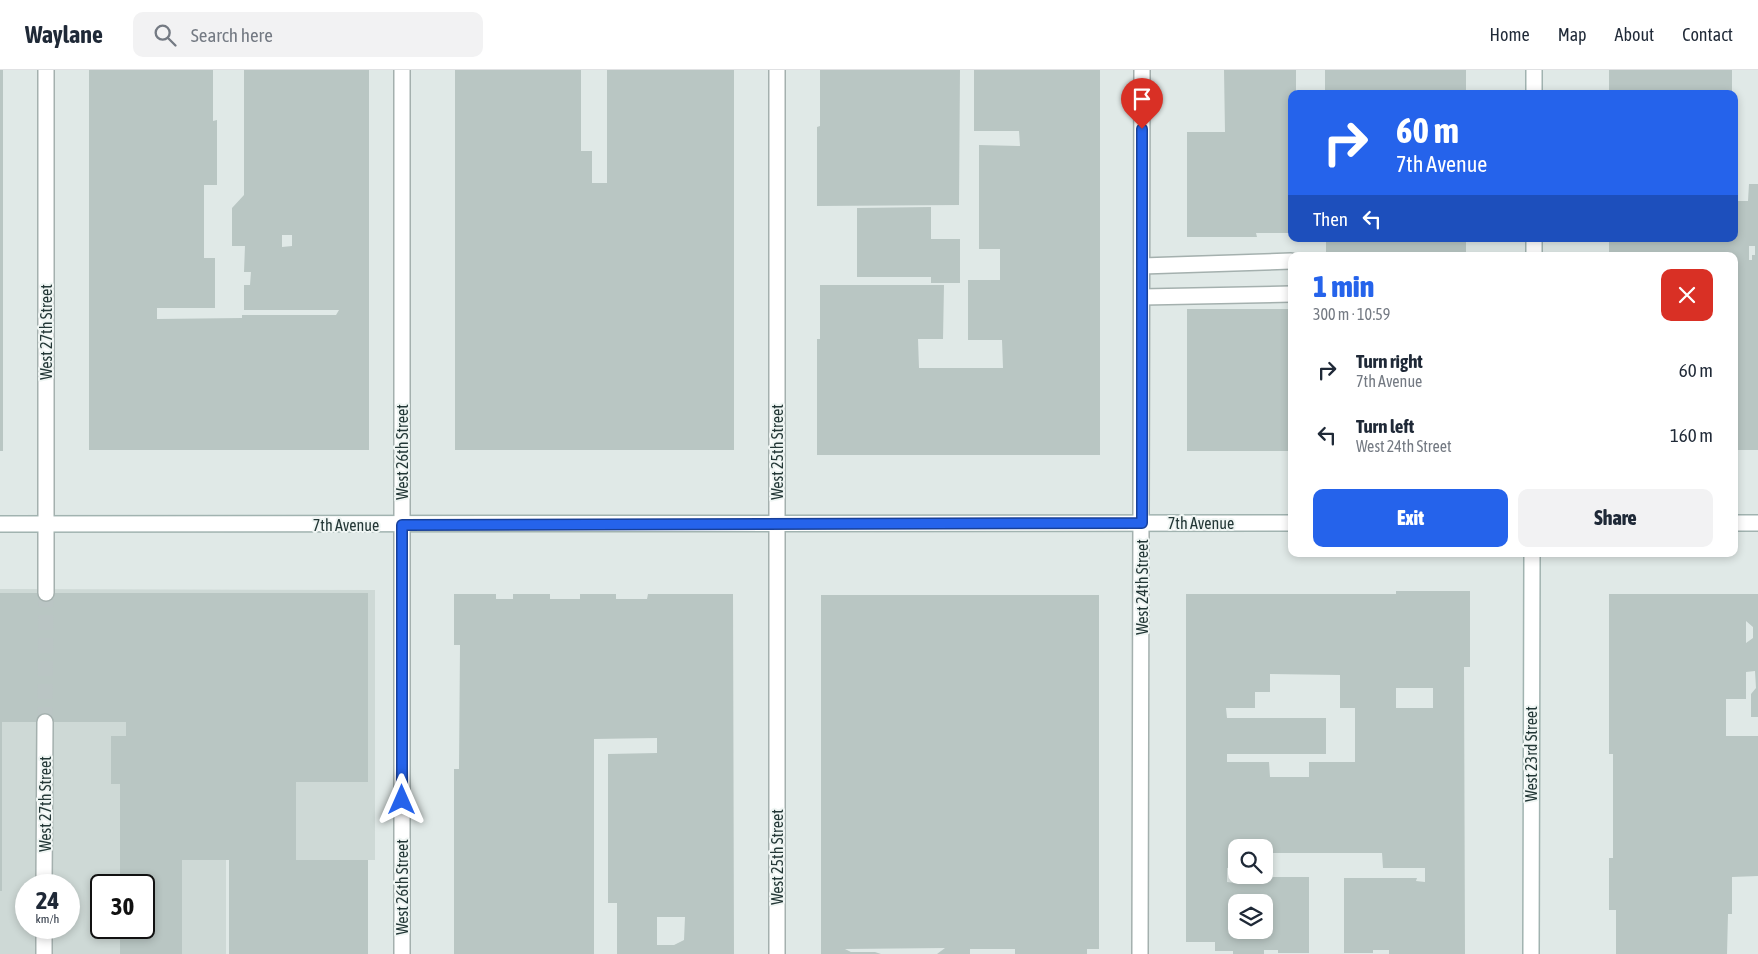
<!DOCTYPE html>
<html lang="en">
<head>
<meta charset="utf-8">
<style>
  body { margin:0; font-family:"Asap Condensed",sans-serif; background:#f2f2f3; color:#1f2937; height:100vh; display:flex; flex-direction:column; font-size:19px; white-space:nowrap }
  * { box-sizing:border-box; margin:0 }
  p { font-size:16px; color:#747a83 }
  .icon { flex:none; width:28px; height:28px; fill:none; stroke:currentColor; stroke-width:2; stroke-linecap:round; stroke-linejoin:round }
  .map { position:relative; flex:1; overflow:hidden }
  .details { position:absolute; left:1288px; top:182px; width:450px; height:305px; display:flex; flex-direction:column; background:#fff; border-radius:10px; box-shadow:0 2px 8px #0003 }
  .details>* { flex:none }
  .top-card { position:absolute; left:1288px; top:20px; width:450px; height:152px; border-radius:10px; box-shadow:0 2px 8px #0003; background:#2563eb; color:#fff; overflow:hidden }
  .tools { position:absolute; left:1228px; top:769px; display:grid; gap:10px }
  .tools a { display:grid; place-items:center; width:45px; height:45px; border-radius:10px; background:#fff; box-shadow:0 2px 8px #0003; font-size:25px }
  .speed { position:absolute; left:15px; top:804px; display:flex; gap:10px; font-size:25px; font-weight:700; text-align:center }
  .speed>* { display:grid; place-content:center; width:65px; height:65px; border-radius:50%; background:#fff; box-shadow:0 2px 8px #0003; line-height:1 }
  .speed small { font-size:12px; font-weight:400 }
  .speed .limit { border:2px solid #111; border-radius:8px; background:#fff; color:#111 }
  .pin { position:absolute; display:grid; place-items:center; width:42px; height:42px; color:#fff; margin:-51px -21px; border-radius:50% 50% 50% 0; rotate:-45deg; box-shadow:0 0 5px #0007 }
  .pin .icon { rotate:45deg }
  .me { position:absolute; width:55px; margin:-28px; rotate:0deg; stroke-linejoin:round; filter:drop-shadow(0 0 4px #0008) }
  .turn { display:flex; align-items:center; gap:18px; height:105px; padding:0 25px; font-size:22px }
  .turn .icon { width:65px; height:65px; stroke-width:2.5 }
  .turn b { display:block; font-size:35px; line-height:42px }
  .then { display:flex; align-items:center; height:48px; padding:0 25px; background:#0003; gap:10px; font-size:19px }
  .round { display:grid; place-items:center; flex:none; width:52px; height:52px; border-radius:10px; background:#f2f2f3 }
  .headline { display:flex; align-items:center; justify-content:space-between; height:85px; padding:0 25px }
  h1 { font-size:30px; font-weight:800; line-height:38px; color:#2563eb }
  .button { display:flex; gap:10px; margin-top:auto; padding:10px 25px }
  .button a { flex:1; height:58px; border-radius:10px; background:#2563eb; color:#fff; font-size:20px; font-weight:800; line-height:58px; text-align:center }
  .button a+a { background:#f2f2f3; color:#1f2937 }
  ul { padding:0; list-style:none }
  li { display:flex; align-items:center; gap:15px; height:65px; padding:0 25px }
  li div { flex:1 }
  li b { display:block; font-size:19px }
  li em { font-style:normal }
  header { display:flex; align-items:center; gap:30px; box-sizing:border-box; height:70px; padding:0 25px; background:#fff; border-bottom:1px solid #e0e1e3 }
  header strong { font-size:24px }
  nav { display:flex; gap:28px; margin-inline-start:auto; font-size:18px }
  .search { width:350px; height:45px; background:#f2f2f3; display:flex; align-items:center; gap:12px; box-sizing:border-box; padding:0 18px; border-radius:10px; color:#747a83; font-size:19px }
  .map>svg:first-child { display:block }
  .built { fill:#ced9d6; fill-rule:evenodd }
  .building { fill:#b9c6c3; fill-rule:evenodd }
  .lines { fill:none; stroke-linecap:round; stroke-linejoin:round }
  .street-tunnel { stroke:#bac5c4; stroke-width:15; stroke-dasharray:15 8; stroke-linecap:butt }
  .lane-casing { stroke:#a4b0ae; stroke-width:18 }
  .street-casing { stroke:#a4b0ae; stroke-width:18 }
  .secondary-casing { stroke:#a1b3b0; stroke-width:18 }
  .lane { stroke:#fff; stroke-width:15 }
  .street { stroke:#fff; stroke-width:15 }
  .secondary { stroke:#fff; stroke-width:15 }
  .route-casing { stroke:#184099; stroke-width:12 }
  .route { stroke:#2563eb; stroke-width:9 }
  .labels { text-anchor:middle; stroke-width:4; stroke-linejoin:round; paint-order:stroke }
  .street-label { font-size:16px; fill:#233736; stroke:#f0f6f4 }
</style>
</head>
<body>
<header>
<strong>Waylane</strong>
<div class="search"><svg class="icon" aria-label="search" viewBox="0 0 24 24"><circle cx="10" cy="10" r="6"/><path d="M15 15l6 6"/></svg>Search here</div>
<nav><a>Home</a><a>Map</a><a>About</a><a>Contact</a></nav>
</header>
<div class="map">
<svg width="1758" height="884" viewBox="0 0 1758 884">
  <rect width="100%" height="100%" fill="#e0e9e7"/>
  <path class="built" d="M0,519L375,520V790H226V884H0ZM26,815H69V858H26ZM101,815H144V858H101Z"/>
  <g class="building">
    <rect x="0" y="0" width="3" height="381"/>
    <path d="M89,0H213V51L217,50V115H204V188H215V238H157V249L242,248V245H336L339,240H244V215H250L251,202H244L245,176H232V138L244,125V0H369V380H89ZM282,165H292V176L282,177Z"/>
    <polygon points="455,0 581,0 581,81 592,81 592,113 607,113 607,0 734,0 734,380 455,380"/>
    <polygon points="820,0 960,0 959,135 817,136 817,57 820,56"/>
    <polygon points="974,0 1100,0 1100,385 817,385 817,269 820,269 820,215 944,215 943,269 918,269 919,298 1003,298 1002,270 968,270 968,210 1000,210 1000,179 979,179 979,75 1020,76 1019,61 974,61"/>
    <polygon points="1224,0 1296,0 1296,24 1291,24 1291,163 1256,163 1257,167 1187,167 1187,62 1225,62"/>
    <rect x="1325" y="0" width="141" height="24"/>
    <rect x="1609" y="0" width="123" height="24"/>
    <path d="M1734,101H1738V131H1748L1749,114H1758V380H1734V186H1609V169H1734ZM1749,176H1755V185H1752V190H1749Z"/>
    <polygon points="931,137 931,169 960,169 960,213 931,213 931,207 857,207 857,138"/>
    <rect x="1326" y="169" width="140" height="17"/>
    <rect x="1187" y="239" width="104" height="142"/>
    <path d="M1396,521H1470V597H1464L1465,884H1389V880H1373V883H1344V808H1417L1416,811L1425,812V798H1383L1382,783H1264V778H1236V783H1230V798H1227V812L1235,813V809L1253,810V807H1309V883H1278V880H1264V884H1233V881H1215V872H1186V524H1396ZM1270,604L1340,605V638H1355V692H1309V707H1270L1269,692H1227V684H1326V648H1227L1226,638H1255V622H1270ZM1396,618H1433V638H1396ZM1236,832H1264V860H1236Z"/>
    <polygon points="0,523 368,523 368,712 296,712 296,790 368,790 368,884 229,884 229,790 182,790 182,884 120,884 120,858 144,858 144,815 120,815 120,714 111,714 111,666 126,666 126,652 2,652 2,821 0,821"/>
    <path d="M454,524H496V529H513V524H550V529H580V524H616V529H647L648,524H733L734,884H617V833H608V684L657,683V668L594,669V884H454V699H459L460,575H454ZM657,847H685L684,870L674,875H657Z"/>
    <path d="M1609,524H1758V647H1751V624L1756,618L1755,601L1746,602V629H1726V666H1758V806L1732,807V844H1728L1727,884H1616V840H1609V788H1613V684H1609ZM1746,551L1753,557V568L1746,573Z"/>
    <polygon points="821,525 1099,525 1099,879 1087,879 1087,884 1015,884 1015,879 970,879 970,884 937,884 945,878 845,879 851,882 875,882 881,884 821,884"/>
  </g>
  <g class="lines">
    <polyline class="street-tunnel" points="45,652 46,523"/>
    <defs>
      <g id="lane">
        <polyline points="1142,196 1291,191"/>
        <polyline points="1142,227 1291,224"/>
      </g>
      <g id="street">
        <polyline points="46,523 46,0"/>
        <polyline points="44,815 45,652"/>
        <polyline points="44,884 44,858"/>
        <polyline points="402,884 402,0"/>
        <polyline points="777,884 777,0"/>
        <polyline points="1140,884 1142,0"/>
      </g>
      <g id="secondary">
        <polyline points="1534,0 1534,24"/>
        <polyline points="1534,169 1534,186"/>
        <polyline points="1734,453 1758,453"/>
        <polyline points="0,454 1291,453"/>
        <polyline points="1531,884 1532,484"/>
      </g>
    </defs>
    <use href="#lane" class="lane-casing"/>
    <use href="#street" class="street-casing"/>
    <use href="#secondary" class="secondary-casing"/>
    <use href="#lane" class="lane"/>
    <use href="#street" class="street"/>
    <use href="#secondary" class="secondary"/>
  </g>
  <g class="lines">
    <defs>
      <polyline id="route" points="402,730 402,455 1142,453 1142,59"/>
    </defs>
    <use href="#route" class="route-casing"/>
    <use href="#route" class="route"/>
  </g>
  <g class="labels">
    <g class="street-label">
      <text transform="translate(46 262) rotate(-90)" y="6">West 27th Street</text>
      <text transform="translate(402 382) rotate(-90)" y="6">West 26th Street</text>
      <text transform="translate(777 382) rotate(-90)" y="6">West 25th Street</text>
      <text x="1201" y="459">7th Avenue</text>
      <text x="346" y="461">7th Avenue</text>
      <text transform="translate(1142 517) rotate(-90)" y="6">West 24th Street</text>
      <text transform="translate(1531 684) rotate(-90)" y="6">West 23rd Street</text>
      <text transform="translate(45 734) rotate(-90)" y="6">West 27th Street</text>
      <text transform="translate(777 787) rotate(-90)" y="6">West 25th Street</text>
      <text transform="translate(402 817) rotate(-90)" y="6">West 26th Street</text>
    </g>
  </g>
</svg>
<div class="tools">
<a><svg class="icon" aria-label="search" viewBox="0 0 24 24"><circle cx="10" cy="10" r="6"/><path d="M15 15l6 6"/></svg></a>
<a><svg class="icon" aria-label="layers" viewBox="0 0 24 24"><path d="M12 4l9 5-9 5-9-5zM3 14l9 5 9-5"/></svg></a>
</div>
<div class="speed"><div>24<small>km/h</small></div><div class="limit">30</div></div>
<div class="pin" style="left:1142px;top:59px;background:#d93025"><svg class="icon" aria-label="arrive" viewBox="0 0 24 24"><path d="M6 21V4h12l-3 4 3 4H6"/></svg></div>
<svg class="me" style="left:402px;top:730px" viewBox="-20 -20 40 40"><path d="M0-17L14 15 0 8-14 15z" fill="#2563eb" stroke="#fff" stroke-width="4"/></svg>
<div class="top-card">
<div class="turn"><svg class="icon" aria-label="right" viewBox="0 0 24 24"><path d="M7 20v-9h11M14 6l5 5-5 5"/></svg><div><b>60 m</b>7th Avenue</div></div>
<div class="then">Then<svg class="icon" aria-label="left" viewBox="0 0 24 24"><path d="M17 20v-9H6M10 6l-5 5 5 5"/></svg></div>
</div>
<section class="details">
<div class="headline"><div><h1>1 min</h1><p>300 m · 10:59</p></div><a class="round" style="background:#d93025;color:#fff"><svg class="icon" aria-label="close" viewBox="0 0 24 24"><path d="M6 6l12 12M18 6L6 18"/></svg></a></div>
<ul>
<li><svg class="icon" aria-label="right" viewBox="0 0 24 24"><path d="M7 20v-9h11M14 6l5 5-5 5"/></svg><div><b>Turn right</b><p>7th Avenue</p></div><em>60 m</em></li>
<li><svg class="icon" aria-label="left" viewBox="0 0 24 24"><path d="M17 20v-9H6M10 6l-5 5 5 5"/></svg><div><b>Turn left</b><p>West 24th Street</p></div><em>160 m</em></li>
</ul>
<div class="button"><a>Exit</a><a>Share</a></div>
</section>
</div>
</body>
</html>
